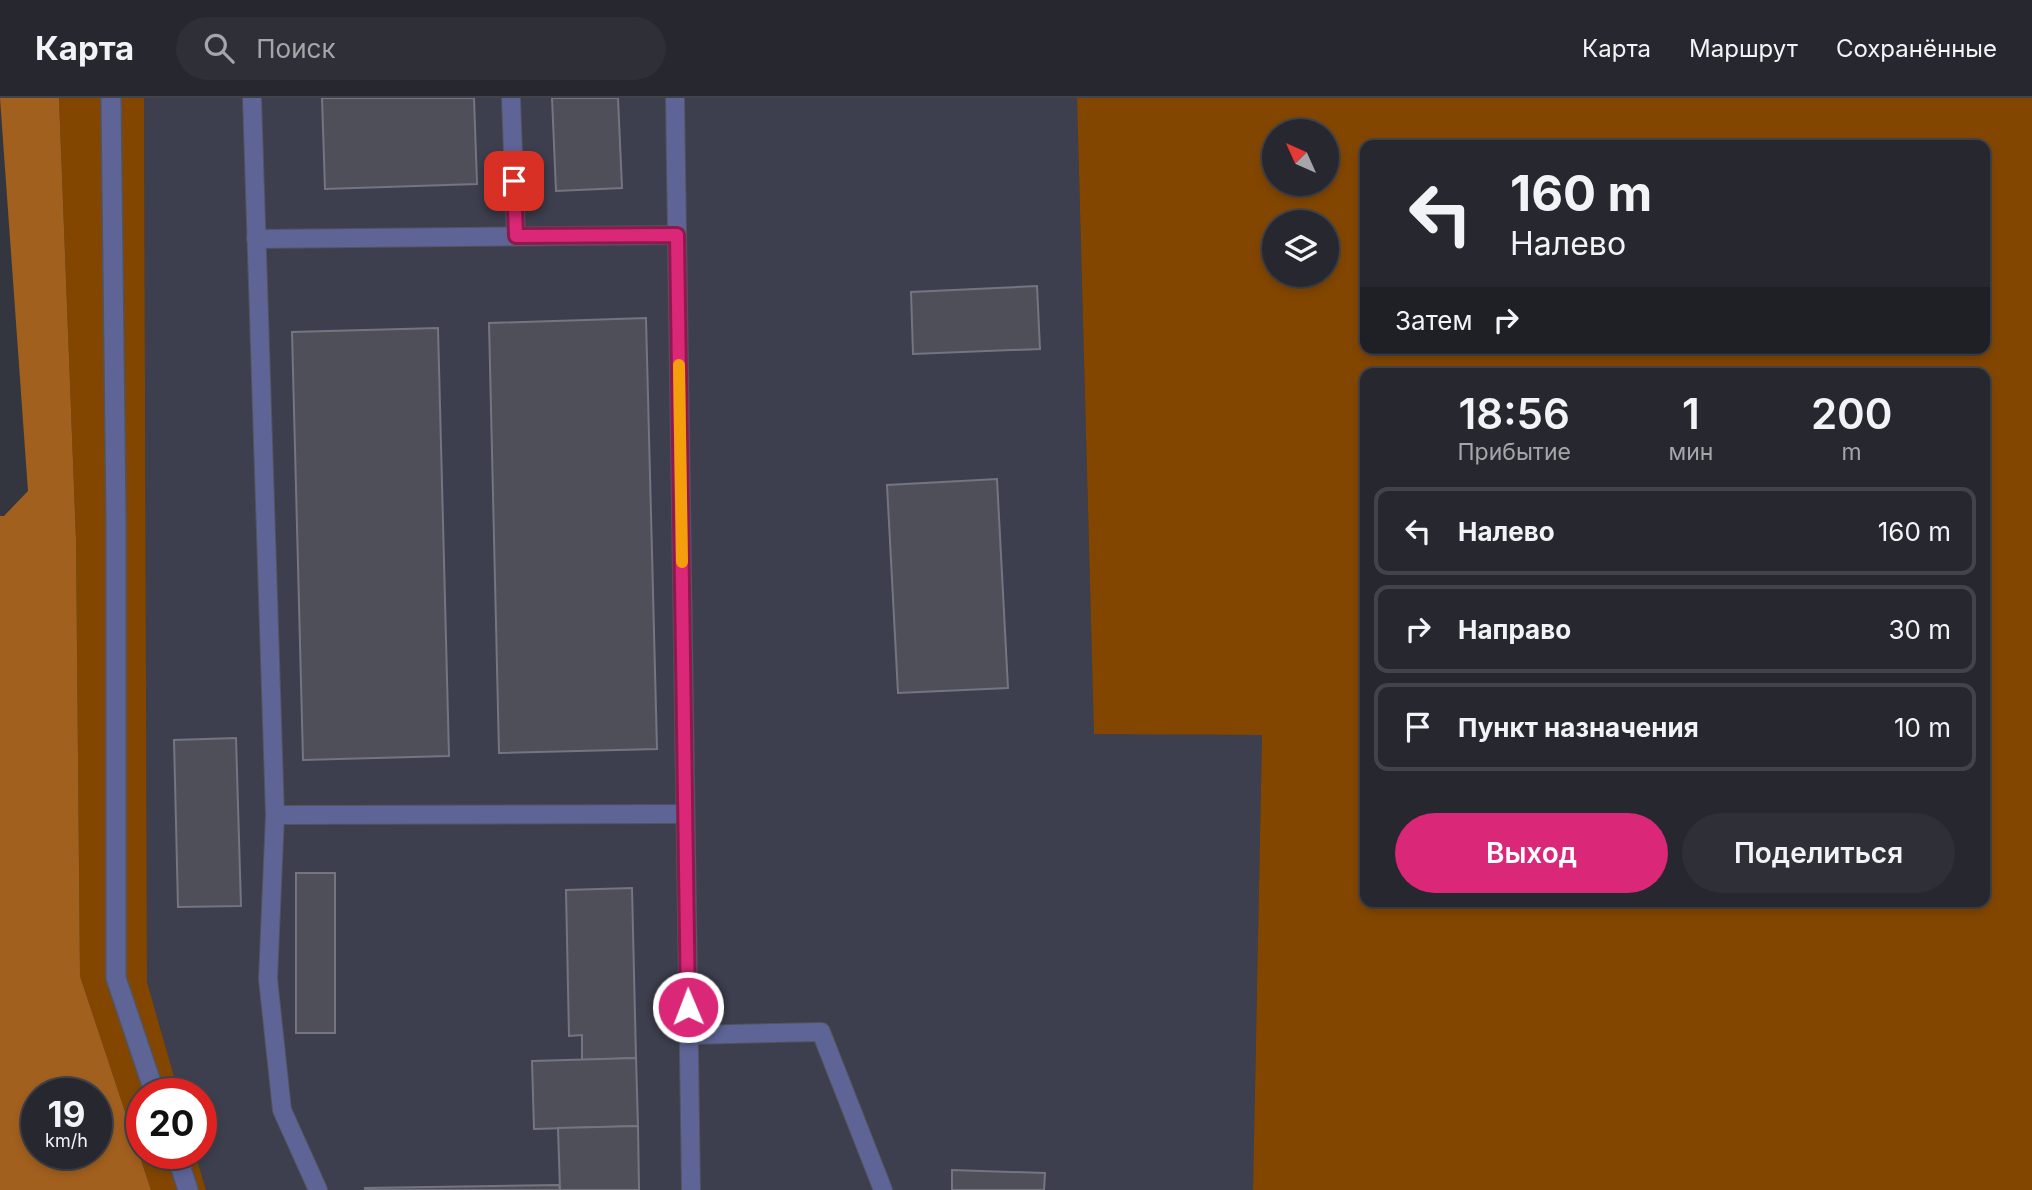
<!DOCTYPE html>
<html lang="ru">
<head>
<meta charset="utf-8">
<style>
  body { margin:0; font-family:Inter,sans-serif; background:#2f3037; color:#f1f3f6; height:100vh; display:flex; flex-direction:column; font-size:26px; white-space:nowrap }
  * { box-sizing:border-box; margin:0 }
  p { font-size:23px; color:#a4a6aa }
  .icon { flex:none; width:38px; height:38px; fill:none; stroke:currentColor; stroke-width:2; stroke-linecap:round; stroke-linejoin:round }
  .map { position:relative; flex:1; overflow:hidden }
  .side { position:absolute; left:1360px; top:270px; width:630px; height:539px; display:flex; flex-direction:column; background:#27282f; border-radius:14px; box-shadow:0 4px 10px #0003,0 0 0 2px #43444b }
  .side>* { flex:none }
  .banner { position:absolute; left:1360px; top:42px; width:630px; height:214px; border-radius:14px; box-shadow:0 4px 10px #0003,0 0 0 2px #43444b; background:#27282f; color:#f1f3f6; overflow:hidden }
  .needle { width:46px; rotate:315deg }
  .tools { position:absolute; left:1262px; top:21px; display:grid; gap:14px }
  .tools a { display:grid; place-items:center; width:77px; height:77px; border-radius:50%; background:#27282f; box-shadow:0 4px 10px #0003,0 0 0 2px #43444b; font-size:35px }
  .speed { position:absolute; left:21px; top:980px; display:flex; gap:14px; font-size:35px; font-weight:700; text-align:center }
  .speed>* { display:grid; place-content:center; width:91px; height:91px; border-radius:50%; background:#27282f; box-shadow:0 4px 10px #0003,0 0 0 2px #43444b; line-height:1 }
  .speed small { font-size:18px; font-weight:400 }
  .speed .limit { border:10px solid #d22; background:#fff; color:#111 }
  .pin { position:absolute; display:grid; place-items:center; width:60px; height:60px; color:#fff; margin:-30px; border-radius:14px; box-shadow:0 4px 10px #0006 }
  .me { position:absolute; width:77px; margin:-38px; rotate:359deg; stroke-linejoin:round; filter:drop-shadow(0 0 5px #0008) }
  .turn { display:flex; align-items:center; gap:24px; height:147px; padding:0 35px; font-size:32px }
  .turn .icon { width:91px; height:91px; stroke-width:2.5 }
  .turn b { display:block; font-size:49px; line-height:60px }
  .then { display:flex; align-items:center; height:66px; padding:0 35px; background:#0003; gap:14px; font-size:26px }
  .eta { display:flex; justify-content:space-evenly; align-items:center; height:119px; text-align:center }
  .eta b { font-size:42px; font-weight:600; line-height:49px }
  .cta { display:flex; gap:14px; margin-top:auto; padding:14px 35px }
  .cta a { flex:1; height:80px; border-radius:42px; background:#db2777; color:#fff; font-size:28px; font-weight:600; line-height:80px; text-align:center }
  .cta a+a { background:#2f3037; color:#f1f3f6 }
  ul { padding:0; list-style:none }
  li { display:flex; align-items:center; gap:21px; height:88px; margin:0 14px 10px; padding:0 21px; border:4px solid #43444b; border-radius:14px }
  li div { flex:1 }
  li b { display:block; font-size:26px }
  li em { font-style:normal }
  header { display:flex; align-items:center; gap:42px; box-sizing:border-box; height:98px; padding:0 35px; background:#27282f; border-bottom:2px solid #43444b }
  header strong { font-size:33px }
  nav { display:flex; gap:38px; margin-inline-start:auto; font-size:24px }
  .search { width:490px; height:63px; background:#2f3037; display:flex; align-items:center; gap:18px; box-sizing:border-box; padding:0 24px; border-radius:38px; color:#a4a6aa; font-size:26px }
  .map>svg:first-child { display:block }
  .built { fill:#3d3f4e }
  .green { fill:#824600; fill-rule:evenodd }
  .forest { fill:#a2601e; fill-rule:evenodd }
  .building { fill:#4e4f59; stroke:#737580; stroke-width:2 }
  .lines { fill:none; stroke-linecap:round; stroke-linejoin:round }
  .service-casing { stroke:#52545c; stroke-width:20 }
  .minor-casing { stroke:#52545c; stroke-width:22 }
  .service { stroke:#5e6496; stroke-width:18 }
  .minor { stroke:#5e6496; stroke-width:19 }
  .route-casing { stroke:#8e194d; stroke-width:18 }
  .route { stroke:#db2777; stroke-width:12 }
  .slow { stroke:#f59e0b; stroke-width:12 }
</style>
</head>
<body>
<header>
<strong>Карта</strong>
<div class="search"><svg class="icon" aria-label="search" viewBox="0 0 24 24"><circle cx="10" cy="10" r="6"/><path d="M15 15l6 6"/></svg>Поиск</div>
<nav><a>Карта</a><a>Маршрут</a><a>Сохранённые</a></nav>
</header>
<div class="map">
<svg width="2032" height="1092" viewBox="0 0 2032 1092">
  <rect width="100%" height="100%" fill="#34363f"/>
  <polygon class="built" points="144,0 1077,0 1094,635 1262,637 1253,1092 206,1092 195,1055 201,1055 201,996 179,996 147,884"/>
  <g class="green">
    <polygon points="59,0 144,0 147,884 179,996 142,996 142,1055 195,1055 206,1092 151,1092 80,878 76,442"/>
    <path d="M1077,0H2032V1092H1253L1262,637L1094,636ZM1274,33H1326V86H1274ZM1365,47H1984V250H1365ZM1274,124H1326V177H1274ZM1365,275H1984V803H1365Z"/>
  </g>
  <path class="forest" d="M0,0H59L76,442L80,878L151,1092H0V418H4L28,393ZM37,996H96V1055H37Z"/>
  <g class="building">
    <polygon points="322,0 474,0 477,86 325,91"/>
    <polygon points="552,0 618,0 622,90 556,93"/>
    <polygon points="1037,188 1040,251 913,256 911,194"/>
    <polygon points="646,220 657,651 499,655 489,225"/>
    <polygon points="438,230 449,658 303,662 292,234"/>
    <polygon points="997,381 1008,590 898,595 887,387"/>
    <polygon points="236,640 241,808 178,809 174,642"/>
    <rect x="296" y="775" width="39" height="160"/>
    <polygon points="632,790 636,960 582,962 582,937 569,938 566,792"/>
    <polygon points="636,960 638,1028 534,1031 532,963"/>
    <polygon points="638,1028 639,1092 560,1092 558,1030"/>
    <polygon points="952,1072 1045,1075 1044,1092 952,1092"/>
    <polygon points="559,1087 560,1092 365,1092 365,1090"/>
  </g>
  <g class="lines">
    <defs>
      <g id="service">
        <polyline points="252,0 275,717 268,881 282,1012 318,1092"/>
        <polyline points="511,0 516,138"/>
        <polyline points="675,0 691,1092"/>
        <polyline points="256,141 677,137"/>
        <polyline points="275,717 685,716"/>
        <polyline points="689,937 821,934 883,1092"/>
      </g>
      <g id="minor">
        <polyline points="111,0 116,422 116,880 155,996"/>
        <polyline points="176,1055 188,1092"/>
      </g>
    </defs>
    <use href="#service" class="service-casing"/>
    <use href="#minor" class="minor-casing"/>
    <use href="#service" class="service"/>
    <use href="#minor" class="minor"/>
  </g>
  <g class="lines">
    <defs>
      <polyline id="route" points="514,83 516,138 677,137 688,909"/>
    </defs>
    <use href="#route" class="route-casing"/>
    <use href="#route" class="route"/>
    <polyline class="slow" points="679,267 682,464"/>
  </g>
</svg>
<div class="tools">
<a><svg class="needle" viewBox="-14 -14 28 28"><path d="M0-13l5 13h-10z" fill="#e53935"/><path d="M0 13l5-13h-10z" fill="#a4a6aa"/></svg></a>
<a><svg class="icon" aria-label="layers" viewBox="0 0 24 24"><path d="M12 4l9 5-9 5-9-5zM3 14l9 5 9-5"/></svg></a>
</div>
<div class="speed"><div>19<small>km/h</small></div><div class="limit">20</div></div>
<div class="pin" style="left:514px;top:83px;background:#d93025"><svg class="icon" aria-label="arrive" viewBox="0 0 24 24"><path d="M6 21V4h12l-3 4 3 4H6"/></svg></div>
<svg class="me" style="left:688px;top:909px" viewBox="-20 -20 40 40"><circle r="17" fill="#db2777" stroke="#fff" stroke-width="3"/><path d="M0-11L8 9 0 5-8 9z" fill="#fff"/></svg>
<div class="banner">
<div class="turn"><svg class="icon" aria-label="left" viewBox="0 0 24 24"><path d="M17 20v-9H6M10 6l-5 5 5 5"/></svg><div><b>160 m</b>Налево</div></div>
<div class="then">Затем<svg class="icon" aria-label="right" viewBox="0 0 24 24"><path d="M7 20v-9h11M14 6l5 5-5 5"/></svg></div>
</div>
<section class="side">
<div class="eta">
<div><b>18:56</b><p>Прибытие</p></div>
<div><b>1</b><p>мин</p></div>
<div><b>200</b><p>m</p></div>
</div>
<ul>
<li><svg class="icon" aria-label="left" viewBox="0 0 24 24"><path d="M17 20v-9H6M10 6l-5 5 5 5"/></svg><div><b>Налево</b></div><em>160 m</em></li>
<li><svg class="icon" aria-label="right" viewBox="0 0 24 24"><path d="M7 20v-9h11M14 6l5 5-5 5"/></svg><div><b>Направо</b></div><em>30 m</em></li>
<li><svg class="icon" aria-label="arrive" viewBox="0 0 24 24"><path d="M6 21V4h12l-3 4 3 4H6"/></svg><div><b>Пункт назначения</b></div><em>10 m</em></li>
</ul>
<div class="cta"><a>Выход</a><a>Поделиться</a></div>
</section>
</div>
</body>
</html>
